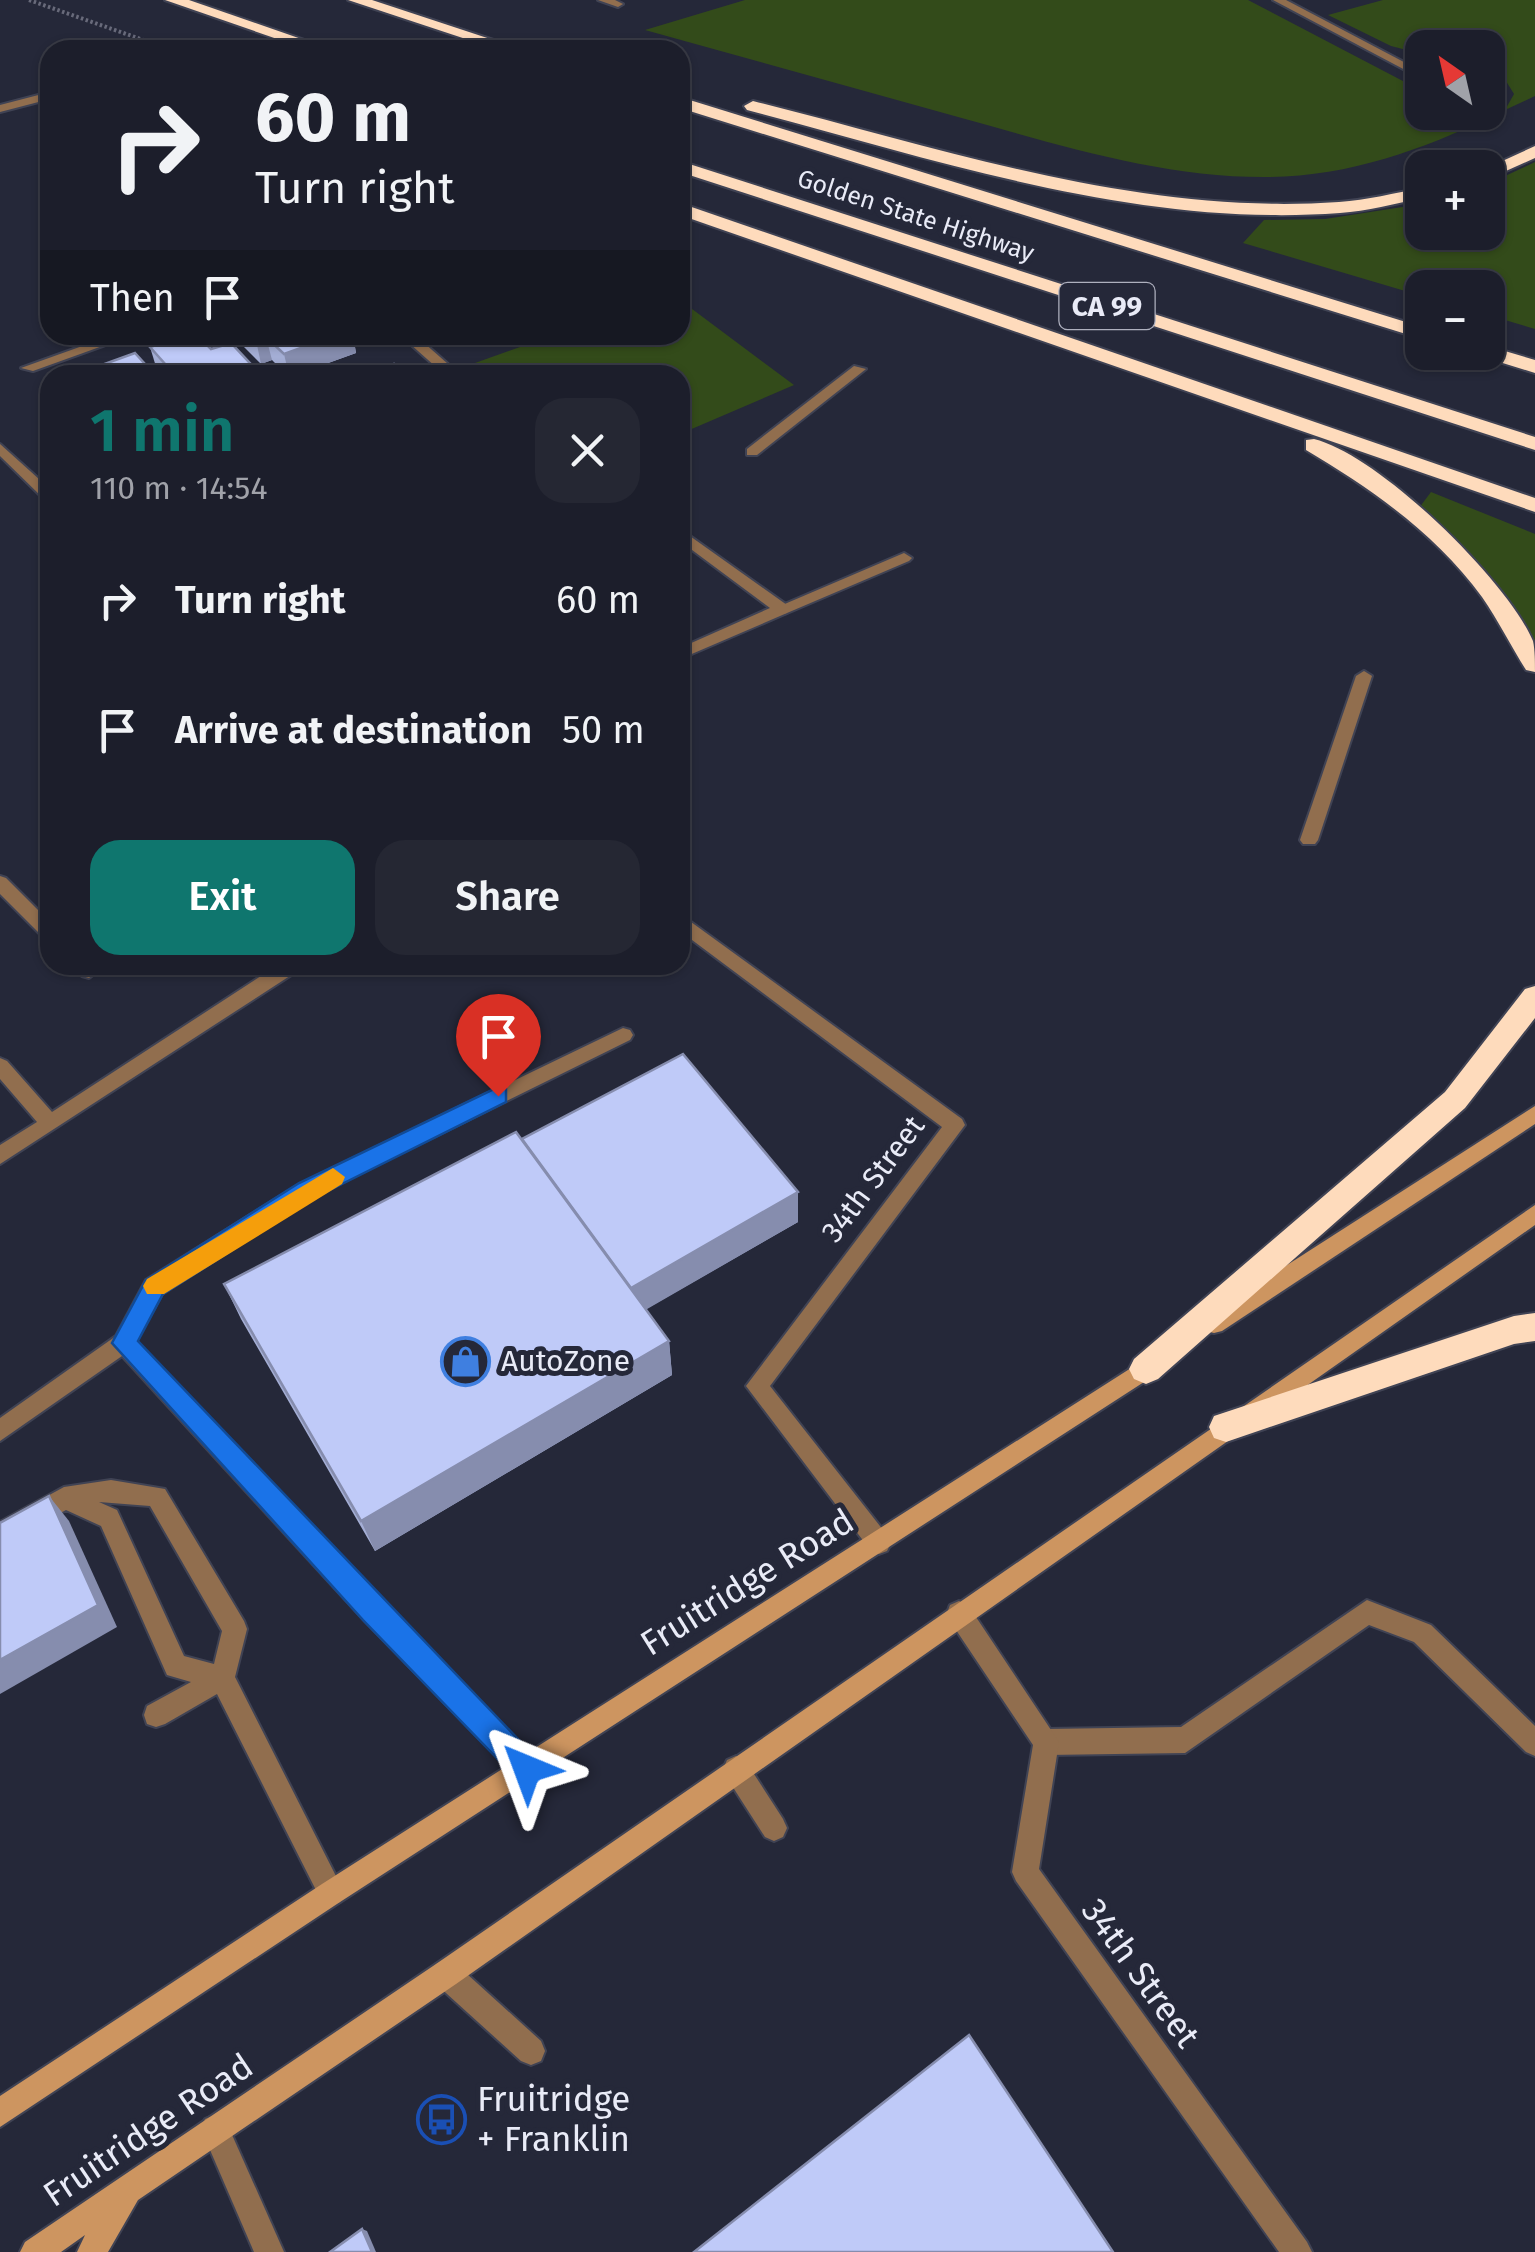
<!DOCTYPE html>
<html lang="en">
<head>
<meta charset="utf-8">
<style>
  body { margin:0; font-family:"Fira Sans",sans-serif; background:#252733; color:#f1f3f6; height:100vh; display:flex; flex-direction:column; font-size:38px; white-space:nowrap }
  * { box-sizing:border-box; margin:0 }
  p { font-size:32px; color:#a0a2a9 }
  .icon { flex:none; width:55px; height:55px; fill:none; stroke:currentColor; stroke-width:2; stroke-linecap:round; stroke-linejoin:round }
  .map { position:relative; flex:1; overflow:hidden }
  .side { position:absolute; left:40px; top:365px; width:650px; height:610px; display:flex; flex-direction:column; background:#1c1e2b; border-radius:30px; box-shadow:0 2px 8px #0004,0 0 0 2px #3a3c47 }
  .side>* { flex:none }
  .guide { position:absolute; left:40px; top:40px; width:650px; height:305px; border-radius:30px; box-shadow:0 2px 8px #0004,0 0 0 2px #3a3c47; background:#1c1e2b; color:#f1f3f6; overflow:hidden }
  .needle { width:65px; rotate:326deg }
  .tools { position:absolute; left:1405px; top:30px; display:grid; gap:20px }
  .tools a { display:grid; place-items:center; width:100px; height:100px; border-radius:20px; background:#1c1e2b; box-shadow:0 2px 8px #0004,0 0 0 2px #3a3c47; font-size:50px }
  .pin { position:absolute; display:grid; place-items:center; width:85px; height:85px; color:#fff; margin:-102px -42px; border-radius:50% 50% 50% 0; rotate:-45deg; box-shadow:0 0 10px #0007 }
  .pin .icon { rotate:45deg }
  .me { position:absolute; width:110px; margin:-55px; rotate:316deg; stroke-linejoin:round; filter:drop-shadow(0 0 8px #0008) }
  .turn { display:flex; align-items:center; gap:35px; height:210px; padding:0 50px; font-size:45px }
  .turn .icon { width:130px; height:130px; stroke-width:2.5 }
  .turn b { display:block; font-size:70px; line-height:85px }
  .then { display:flex; align-items:center; height:95px; padding:0 50px; background:#0003; gap:20px; font-size:38px }
  .round { display:grid; place-items:center; flex:none; width:105px; height:105px; border-radius:30px; background:#252733 }
  .overview { display:flex; align-items:center; justify-content:space-between; height:170px; padding:0 50px }
  h1 { font-size:60px; font-weight:600; line-height:75px; color:#0f766e }
  .action { display:flex; gap:20px; margin-top:auto; padding:20px 50px }
  .action a { flex:1; height:115px; border-radius:30px; background:#0f766e; color:#fff; font-size:40px; font-weight:600; line-height:115px; text-align:center }
  .action a+a { background:#252733; color:#f1f3f6 }
  ul { padding:0; list-style:none }
  li { display:flex; align-items:center; gap:30px; height:130px; padding:0 50px }
  li div { flex:1 }
  li b { display:block; font-size:38px }
  li em { font-style:normal }
  .map>svg:first-child { display:block }
  .green { fill:#334b1a }
  .lines { fill:none; stroke-linecap:round; stroke-linejoin:round }
  .lane-casing { stroke:#404354; stroke-width:4 }
  .street-casing { stroke:#404354; stroke-width:4 }
  .secondary-casing { stroke:#404354; stroke-width:4 }
  .highway-casing { stroke:#404354; stroke-width:4 }
  .path { stroke:#686a7a; stroke-width:4; stroke-dasharray:2.5 2.5; stroke-linecap:butt }
  .lane { fill:#916e4e; fill-rule:evenodd }
  .street { fill:#916e4e; fill-rule:evenodd }
  .secondary { fill:#cd9560; fill-rule:evenodd }
  .highway { fill:#fedbbc; fill-rule:evenodd }
  .wall { fill:#a4aed5 }
  .shaded-wall { fill:#868dae }
  .building { fill:#bfcaf8; stroke:#868dae; stroke-width:2.5 }
  .route { fill:#1a73e8; stroke:#114b97; stroke-width:2.5 }
  .slow { fill:#f59e0b }
  .labels { text-anchor:middle; stroke-width:10; stroke-linejoin:round; paint-order:stroke }
  .far-street-label { font-size:25px; fill:#e9ebf7; stroke:#252839 }
  .shield { fill:#252839; stroke:#aeb0be; stroke-width:2.5 }
  .shield-label { font-size:28px; font-weight:bold; fill:#e9ebf7 }
  .street-label { font-size:30px; fill:#e9ebf7; stroke:#252839 }
  .poi-label { font-size:30px; fill:#e9ebf7; stroke:#252839; text-anchor:start }
  .near-street-label { font-size:35px; fill:#e9ebf7; stroke:#252839 }
  .near-poi-label { font-size:35px; fill:#e9ebf7; stroke:#252839; text-anchor:start }
</style>
</head>
<body>
<div class="map">
<svg width="1535" height="2252" viewBox="0 0 1535 2252">
  <rect width="100%" height="100%" fill="#252839"/>
  <g class="green">
    <path d="M745,0H1248L1422,91V112L1493,116C1421,150 1350,176 1269,177C1162,178 1060,145 958,117C854,88 749,59 645,30Z"/>
    <polygon points="1383,0 1535,0 1535,96 1505,110 1514,94 1501,73 1488,67 1488,48 1422,48 1422,54 1391,46 1328,15"/>
    <polygon points="1535,162 1535,329 1488,315 1488,288 1422,288 1422,296 1243,243 1264,220 1325,219 1422,204 1422,232 1488,232 1488,184"/>
    <polygon points="680,300 794,385 680,434 680,375 492,375 475,363 554,335 680,335"/>
    <polygon points="1431,492 1535,534 1535,643 1472,557 1419,508"/>
  </g>
  <g class="lines">
    <defs>
      <g id="lane">
        <polygon points="598,0 615,0 623,4 618,7"/>
        <polygon points="400,335 415,335 448,364 436,367"/>
        <polygon points="854,366 866,369 757,455 747,455 747,449"/>
        <polygon points="0,444 50,489 50,501 45,500 0,456"/>
        <polygon points="904,553 912,558 909,561 787,613 781,614 773,609"/>
        <polygon points="1364,671 1372,676 1318,840 1315,844 1303,844 1300,840 1356,676"/>
        <polygon points="0,876 6,878 50,922 50,940 44,938 0,894"/>
        <polygon points="73,965 94,965 98,971 89,978 82,976"/>
        <polygon points="278,965 301,965 299,970 0,1164 0,1145 37,1122 0,1079 0,1058 7,1061 52,1112"/>
        <polygon points="623,1028 630,1030 633,1035 630,1040 314,1196 162,1294 136,1341 381,1603 536,1760 540,1769 536,1778 527,1782 518,1778 363,1619 122,1356 0,1441 0,1418 116,1336 146,1280 300,1184"/>
        <path d="M111,1480L165,1489L244,1621L247,1629L235,1677L340,1884L344,1893L340,1902L331,1906L322,1902L217,1694L165,1724L156,1727L147,1724L144,1715L147,1706L191,1682L167,1675L101,1526L66,1510L0,1545V1522L64,1487ZM99,1502L150,1506L222,1631L214,1664L184,1656L117,1510Z"/>
        <polygon points="1367,1600 1431,1625 1535,1726 1535,1756 1526,1752 1414,1642 1369,1625 1185,1753 1046,1755 1037,1751 1033,1742 1037,1733 1046,1729 1181,1727"/>
        <polygon points="736,1756 745,1760 783,1819 787,1828 783,1837 774,1841 765,1837 727,1778 723,1769 727,1760"/>
        <polygon points="446,1960 456,1964 541,2041 545,2051 541,2061 531,2065 521,2061 436,1984 432,1974 436,1964"/>
        <polygon points="215,2115 225,2119 284,2252 254,2252 201,2129 205,2119"/>
      </g>
      <g id="street">
        <polygon points="1273,0 1286,0 1419,70 1409,72"/>
        <polygon points="50,92 50,99 0,112 0,105"/>
        <polygon points="113,335 133,335 33,371 21,368"/>
        <polygon points="680,529 787,605 787,613 680,659 680,648 770,608 680,541"/>
        <polygon points="680,914 962,1119 965,1125 770,1386 887,1535 891,1543 887,1551 879,1554 871,1551 746,1386 942,1127 680,931"/>
        <polygon points="959,1601 968,1605 1059,1742 1039,1869 1307,2242 1312,2252 1279,2252 1016,1881 1012,1872 1033,1745 950,1621 947,1613 950,1605"/>
      </g>
      <g id="secondary">
        <polygon points="1535,1106 1535,1124 1222,1331 1214,1333 1206,1331 1203,1324 1206,1317"/>
        <polygon points="1535,1205 1535,1225 456,1984 138,2200 108,2252 77,2252 85,2235 61,2252 20,2252 25,2242 436,1964"/>
        <polygon points="1153,1354 1161,1357 1164,1364 1161,1371 340,1902 0,2127 0,2096 322,1884"/>
      </g>
      <g id="highway">
        <polygon points="165,0 189,0 333,50 309,50"/>
        <polygon points="348,0 372,0 524,50 499,50"/>
        <polygon points="680,97 1422,327 1422,339 680,108"/>
        <path d="M753,101C945,149 1138,216 1339,202C1367,200 1395,193 1422,188V198C1395,204 1367,211 1340,213C1138,228 940,161 747,110L744,106Z"/>
        <polygon points="1535,146 1535,158 1488,179 1487,168"/>
        <polygon points="680,161 1535,437 1535,450 680,172"/>
        <polygon points="680,203 1535,498 1535,512 680,215"/>
        <polygon points="1488,346 1535,360 1535,373 1480,356 1477,352 1488,352"/>
        <path d="M1314,439C1379,455 1507,580 1533,641C1535,650 1535,662 1535,672L1526,670C1511,646 1498,620 1482,597C1437,535 1372,489 1306,450V440Z"/>
        <polygon points="1535,986 1535,1018 1465,1108 1158,1379 1146,1384 1134,1379 1129,1369 1134,1359 1445,1092 1525,989"/>
        <polygon points="1535,1313 1535,1341 1514,1344 1226,1442 1214,1438 1209,1427 1214,1416 1514,1316"/>
      </g>
    </defs>
    <use href="#lane" class="lane-casing"/>
    <use href="#street" class="street-casing"/>
    <use href="#secondary" class="secondary-casing"/>
    <use href="#highway" class="highway-casing"/>
    <polyline class="path" points="29,0 172,50"/>
    <use href="#lane" class="lane"/>
    <use href="#street" class="street"/>
    <use href="#secondary" class="secondary"/>
    <use href="#highway" class="highway"/>
  </g>
  <g class="wall">
    <polygon points="238,335 353,335 356,353 295,375 287,375 272,360 261,364 240,343"/>
    <polygon points="150,347 211,349 261,375 161,375 157,370"/>
    <polygon points="522,1140 798,1192 798,1222 646,1309 669,1341 672,1375 375,1551 241,1319 224,1284"/>
  </g>
  <g class="shaded-wall">
    <polygon points="337,335 353,335 356,353 295,375 289,375 284,354"/>
    <polygon points="266,337 272,360 261,364 256,340"/>
    <polygon points="798,1192 798,1222 635,1316 631,1288"/>
    <polygon points="669,1341 672,1375 375,1551 361,1521"/>
    <polygon points="49,1496 69,1521 117,1627 0,1694 0,1660"/>
    <polygon points="362,2229 367,2231 376,2252 372,2252"/>
  </g>
  <g class="building">
    <polygon points="189,335 197,335 211,349 231,343 261,375 188,375 186,373 175,375 150,347"/>
    <polygon points="250,335 337,335 284,354 266,337 256,340"/>
    <polygon points="135,353 155,375 98,375 102,374 96,367"/>
    <polygon points="394,364 405,375 360,375"/>
    <polygon points="683,1054 798,1192 631,1288 522,1139"/>
    <polygon points="516,1132 669,1341 361,1521 224,1284"/>
    <polygon points="49,1496 98,1605 0,1660 0,1523"/>
    <polygon points="969,2035 1113,2252 694,2252"/>
    <polygon points="362,2229 372,2252 330,2252"/>
  </g>
  <polygon class="route" points="498,1087 506,1089 506,1102 316,1197 163,1294 138,1341 537,1759 541,1769 537,1779 527,1783 517,1779 363,1620 112,1343 146,1280 299,1183"/>
  <polygon class="slow" points="333,1168 345,1177 342,1184 164,1294 147,1294 143,1286 147,1279"/>
  <defs>
    <symbol id="shop-ring" viewBox="-11 -11 22 22"><circle r="9.5" fill="#252839" stroke="#3f7fe0" stroke-width="1.5"/><path d="M-5-2.5h2.3a2.7 3.5 0 0 1 5.4 0H5L5.5 6h-11ZM-1.5-2.5h3a1.5 2.3 0 0 0-3 0Z" fill="#3f7fe0"/></symbol>
    <symbol id="bus-ring" viewBox="-11 -11 22 22"><circle r="9.5" fill="#252839" stroke="#1a4fb4" stroke-width="1.5"/><path d="M-5-6H5V4H4V6H2V4H-2V6H-4V4H-5ZM-3.5-4V0h7V-4ZM-3.5 1.2v1.5H-2V1.2ZM2 1.2v1.5H3.5V1.2Z" fill="#1a4fb4"/></symbol>
  </defs>
  <g fill-rule="evenodd">
    <use href="#shop-ring" x="438" y="1334" width="55" height="55"/>
    <use href="#bus-ring" x="414" y="2092" width="55" height="55"/>
  </g>
  <g class="labels">
    <g class="far-street-label">
      <text transform="translate(916 215) rotate(18)" y="9">Golden State Highway</text>
    </g>
    <rect class="shield" x="1059.5" y="283" width="95" height="46" rx="8"/>
    <g class="shield-label">
      <text x="1107" y="316">CA 99</text>
    </g>
    <g class="street-label">
      <text transform="translate(873 1179) rotate(-53)" y="10">34th Street</text>
    </g>
    <g class="poi-label">
      <text x="501" y="1371">AutoZone</text>
    </g>
    <g class="near-street-label">
      <text transform="translate(747 1582) rotate(-32)" y="12">Fruitridge Road</text>
      <text transform="translate(1141 1973) rotate(54)" y="12">34th Street</text>
      <text transform="translate(148 2130) rotate(-34)" y="12">Fruitridge Road</text>
    </g>
    <g class="near-poi-label">
      <text x="477" y="2111">Fruitridge<tspan x="477" dy="40">+ Franklin</tspan></text>
    </g>
  </g>
</svg>
<div class="tools">
<a><svg class="needle" viewBox="-14 -14 28 28"><path d="M0-13l5 13h-10z" fill="#e53935"/><path d="M0 13l5-13h-10z" fill="#a0a2a9"/></svg></a>
<a>+</a>
<a>−</a>
</div>
<div class="pin" style="left:498px;top:1096px;background:#d93025"><svg class="icon" aria-label="arrive" viewBox="0 0 24 24"><path d="M6 21V4h12l-3 4 3 4H6"/></svg></div>
<svg class="me" style="left:527px;top:1769px" viewBox="-20 -20 40 40"><path d="M0-17L14 15 0 8-14 15z" fill="#1a73e8" stroke="#fff" stroke-width="4"/></svg>
<div class="guide">
<div class="turn"><svg class="icon" aria-label="right" viewBox="0 0 24 24"><path d="M7 20v-9h11M14 6l5 5-5 5"/></svg><div><b>60 m</b>Turn right</div></div>
<div class="then">Then<svg class="icon" aria-label="arrive" viewBox="0 0 24 24"><path d="M6 21V4h12l-3 4 3 4H6"/></svg></div>
</div>
<section class="side">
<div class="overview"><div><h1>1 min</h1><p>110 m · 14:54</p></div><a class="round"><svg class="icon" aria-label="close" viewBox="0 0 24 24"><path d="M6 6l12 12M18 6L6 18"/></svg></a></div>
<ul>
<li><svg class="icon" aria-label="right" viewBox="0 0 24 24"><path d="M7 20v-9h11M14 6l5 5-5 5"/></svg><div><b>Turn right</b></div><em>60 m</em></li>
<li><svg class="icon" aria-label="arrive" viewBox="0 0 24 24"><path d="M6 21V4h12l-3 4 3 4H6"/></svg><div><b>Arrive at destination</b></div><em>50 m</em></li>
</ul>
<div class="action"><a>Exit</a><a>Share</a></div>
</section>
</div>
</body>
</html>
